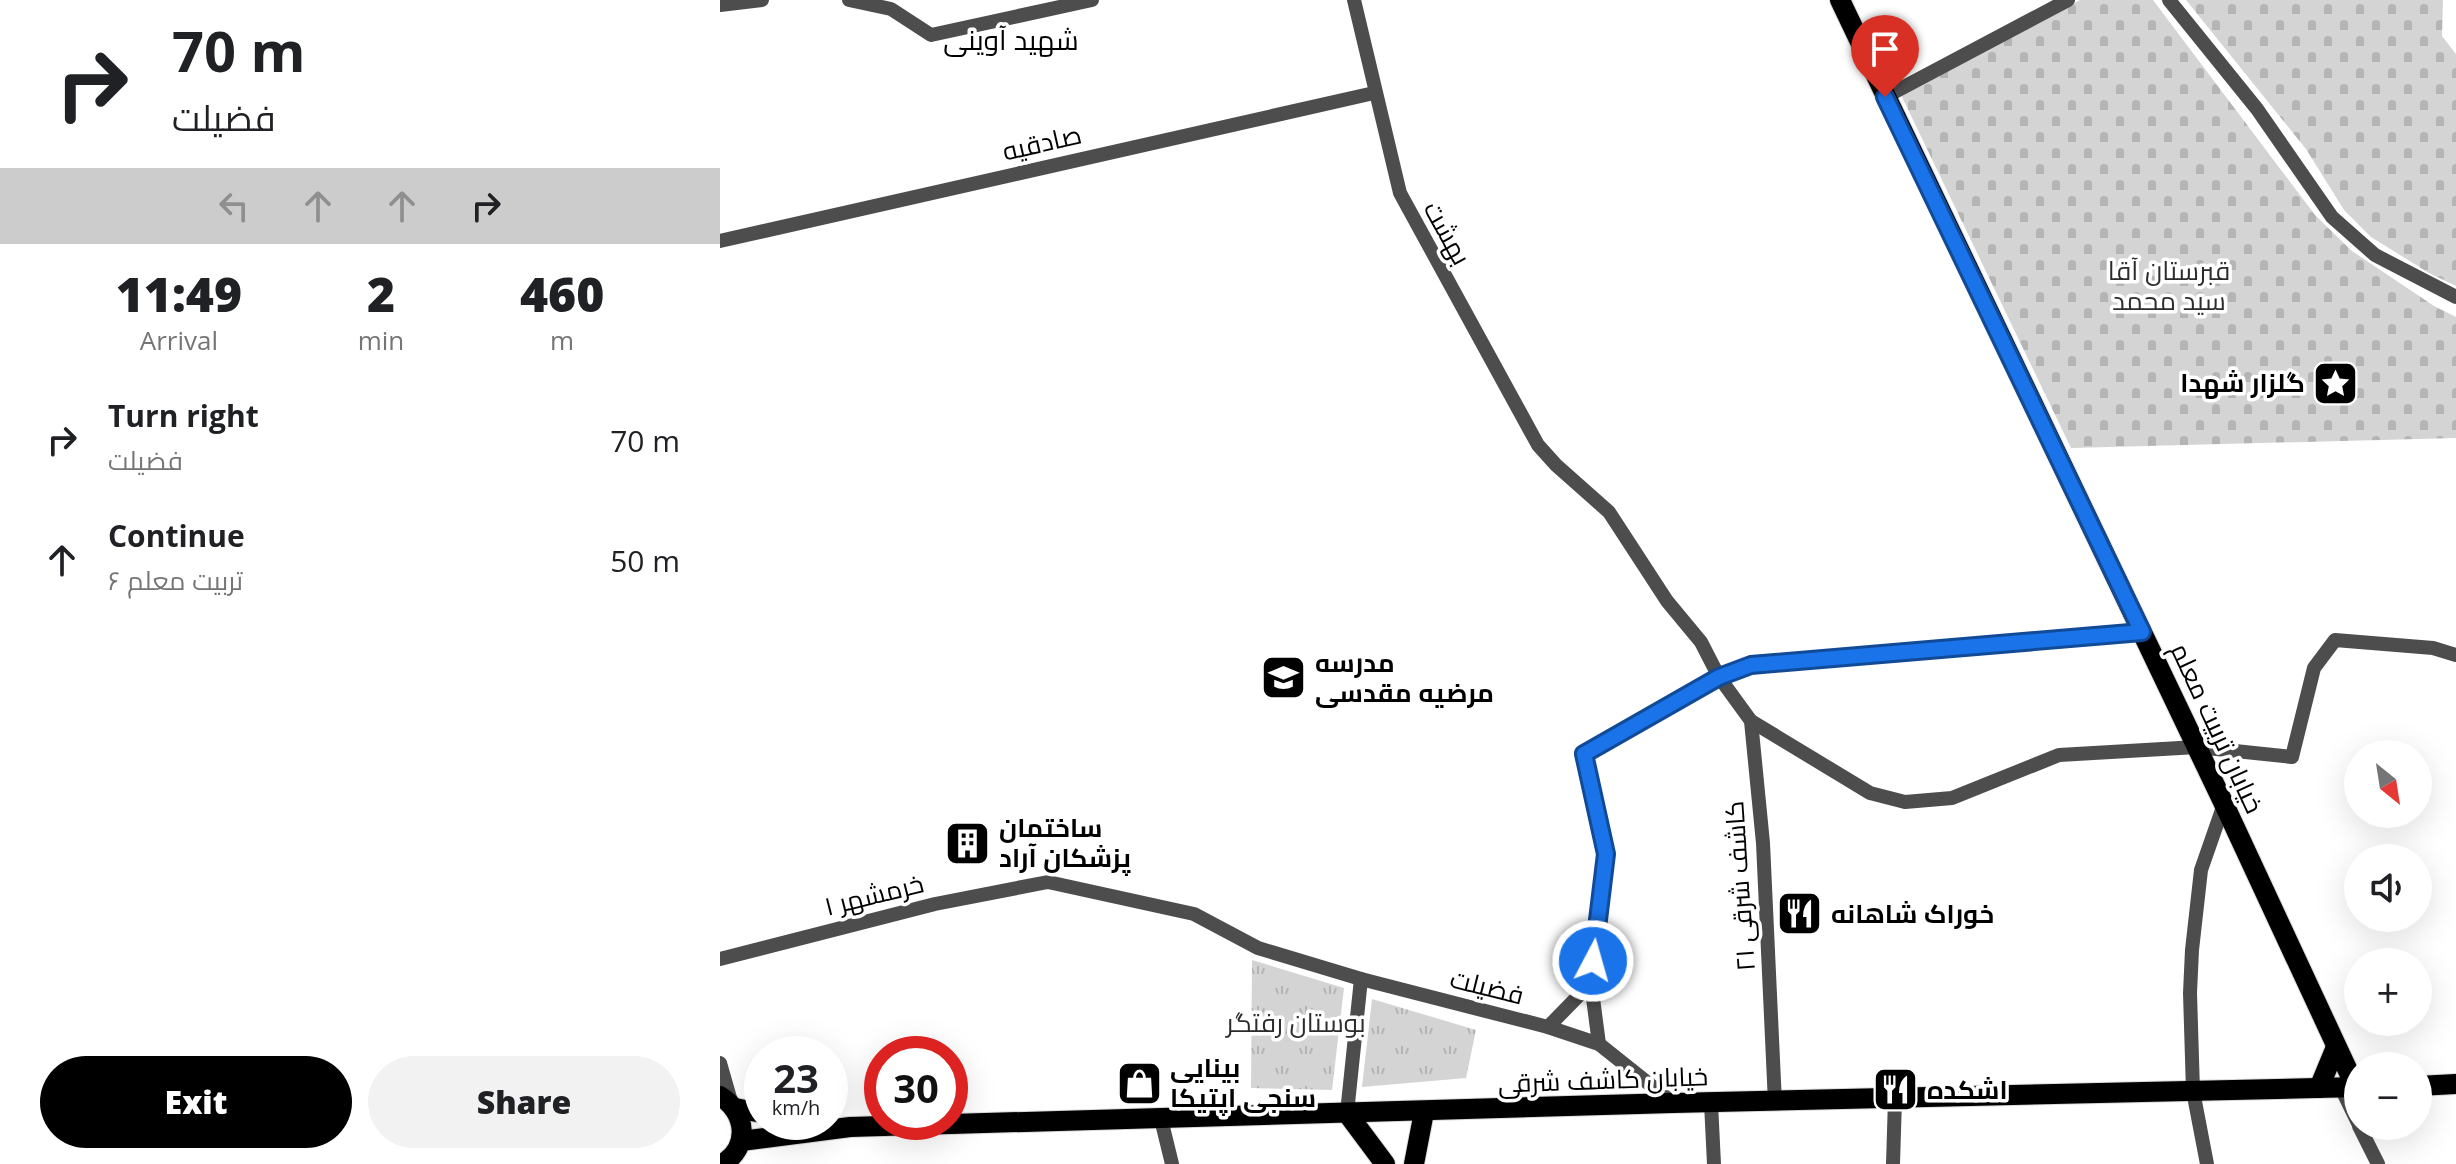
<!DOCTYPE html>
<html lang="en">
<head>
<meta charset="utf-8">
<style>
  body { margin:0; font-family:"Open Sans",Cairo,sans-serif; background:#f2f2f2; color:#202124; height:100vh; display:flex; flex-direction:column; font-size:30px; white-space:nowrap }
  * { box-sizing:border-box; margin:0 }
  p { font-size:26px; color:#757577 }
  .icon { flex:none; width:44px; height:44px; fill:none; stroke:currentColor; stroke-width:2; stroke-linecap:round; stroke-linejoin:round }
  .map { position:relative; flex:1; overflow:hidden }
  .drawer { display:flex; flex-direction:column; background:#fff; width:720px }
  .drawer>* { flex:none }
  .guide { background:#fff; color:#202124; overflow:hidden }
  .needle { width:52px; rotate:150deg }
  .fabs { position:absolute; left:1624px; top:740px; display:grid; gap:16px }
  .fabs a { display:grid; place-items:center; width:88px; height:88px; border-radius:50%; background:#fff; box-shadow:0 8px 32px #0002; font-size:40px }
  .speed { position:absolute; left:24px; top:1036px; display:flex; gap:16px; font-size:40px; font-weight:700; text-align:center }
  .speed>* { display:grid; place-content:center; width:104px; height:104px; border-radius:50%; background:#fff; box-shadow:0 8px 32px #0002; line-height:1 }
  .speed small { font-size:20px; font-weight:400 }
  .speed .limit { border:12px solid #d22; background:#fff; color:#111 }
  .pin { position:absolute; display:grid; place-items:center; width:68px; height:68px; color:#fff; margin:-82px -34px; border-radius:50% 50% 50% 0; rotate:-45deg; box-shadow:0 0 8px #0007 }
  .pin .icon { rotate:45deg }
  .me { position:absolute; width:88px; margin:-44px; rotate:6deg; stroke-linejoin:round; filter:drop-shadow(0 0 6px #0008) }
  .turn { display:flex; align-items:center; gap:28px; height:168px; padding:0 40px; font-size:36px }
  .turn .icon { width:104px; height:104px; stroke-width:2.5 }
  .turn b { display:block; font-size:56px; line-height:68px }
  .lanes { display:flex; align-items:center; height:76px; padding:0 40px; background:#0003; justify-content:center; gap:40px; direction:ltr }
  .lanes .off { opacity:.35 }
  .eta { display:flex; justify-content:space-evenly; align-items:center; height:136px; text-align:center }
  .eta b { font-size:48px; font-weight:800; line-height:56px }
  .action { display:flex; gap:16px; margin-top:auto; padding:16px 40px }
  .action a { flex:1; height:92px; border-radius:48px; background:#000; color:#fff; font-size:32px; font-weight:800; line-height:92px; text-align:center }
  .action a+a { background:#f2f2f2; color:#202124 }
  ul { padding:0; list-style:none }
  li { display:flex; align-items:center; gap:24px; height:120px; padding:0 40px }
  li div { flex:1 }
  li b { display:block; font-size:30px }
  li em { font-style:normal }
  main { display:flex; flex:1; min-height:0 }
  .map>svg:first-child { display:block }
  .grass { fill:url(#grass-tufts) }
  .cemetery { fill:url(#cemetery-stones) }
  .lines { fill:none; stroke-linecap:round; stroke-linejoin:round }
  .major-casing { stroke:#dbdbdb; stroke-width:22 }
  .minor { stroke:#4d4d4d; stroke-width:14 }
  .major { stroke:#000; stroke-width:20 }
  .route-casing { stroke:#114b97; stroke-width:20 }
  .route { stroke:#1a73e8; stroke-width:14 }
  .labels { text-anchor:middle; stroke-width:7; stroke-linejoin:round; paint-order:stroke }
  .street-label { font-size:26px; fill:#000; stroke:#fff }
  .park-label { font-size:26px; fill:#2b2b2b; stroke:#fff }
  .poi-label { font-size:26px; font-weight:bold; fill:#000; stroke:#fff; text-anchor:start }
  .neighbourhood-label { font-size:28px; fill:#000; stroke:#fff }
</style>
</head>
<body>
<main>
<section class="drawer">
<div class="guide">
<div class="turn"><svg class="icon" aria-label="right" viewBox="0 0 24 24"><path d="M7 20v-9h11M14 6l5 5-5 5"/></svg><div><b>70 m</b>فضیلت</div></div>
<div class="lanes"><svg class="icon off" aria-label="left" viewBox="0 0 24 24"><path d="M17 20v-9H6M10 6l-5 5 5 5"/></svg><svg class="icon off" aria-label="ahead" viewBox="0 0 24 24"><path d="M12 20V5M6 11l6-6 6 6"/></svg><svg class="icon off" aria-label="ahead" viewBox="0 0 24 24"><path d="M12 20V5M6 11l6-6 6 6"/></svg><svg class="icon" aria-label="right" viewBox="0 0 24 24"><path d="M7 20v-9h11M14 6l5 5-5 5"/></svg></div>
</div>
<div class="eta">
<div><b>11:49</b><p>Arrival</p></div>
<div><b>2</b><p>min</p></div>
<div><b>460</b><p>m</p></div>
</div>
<ul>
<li><svg class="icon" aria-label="right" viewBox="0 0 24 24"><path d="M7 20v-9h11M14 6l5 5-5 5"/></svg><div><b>Turn right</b><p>فضیلت</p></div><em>70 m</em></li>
<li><svg class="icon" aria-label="ahead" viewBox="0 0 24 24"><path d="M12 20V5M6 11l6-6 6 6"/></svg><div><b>Continue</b><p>تربیت معلم ۶</p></div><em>50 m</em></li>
</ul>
<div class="action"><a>Exit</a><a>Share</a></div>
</section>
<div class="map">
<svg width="1736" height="1164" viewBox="0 0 1736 1164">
  <defs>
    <pattern id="grass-tufts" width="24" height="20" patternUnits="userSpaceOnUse" patternTransform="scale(2)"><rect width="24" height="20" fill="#d4d4d4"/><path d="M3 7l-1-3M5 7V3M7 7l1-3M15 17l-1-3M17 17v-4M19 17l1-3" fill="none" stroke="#b4b4b4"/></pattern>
    <pattern id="cemetery-stones" width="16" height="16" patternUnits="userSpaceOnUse" patternTransform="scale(2)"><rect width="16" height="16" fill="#d4d4d4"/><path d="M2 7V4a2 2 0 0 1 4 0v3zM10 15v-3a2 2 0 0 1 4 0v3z" fill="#b4b4b4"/></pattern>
  </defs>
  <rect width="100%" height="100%" fill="#fff"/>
  <g class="grass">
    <polygon points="532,960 624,988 612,1090 531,1088"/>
    <polygon points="652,999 756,1030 746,1078 642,1087"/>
  </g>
  <g class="cemetery">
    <polygon points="1360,0 1433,0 1595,215 1632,251 1714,306 1736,317 1736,438 1351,448 1181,95"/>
    <polygon points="1466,0 1723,0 1722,36 1736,54 1736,286 1709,273 1651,237 1624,210 1586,149"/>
  </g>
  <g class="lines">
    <defs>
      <g id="major">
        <polyline points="1120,0 1504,804 1636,1088"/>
        <polyline points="1698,1086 1736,1084"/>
        <polyline points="1599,1088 1616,1047"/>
        <path d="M0,1096C27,1112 30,1148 2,1164"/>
        <polyline points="15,1108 42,1113"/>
        <polyline points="627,1113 665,1164"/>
        <polyline points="21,1141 130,1127 953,1103 1638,1087"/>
        <polyline points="694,1164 704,1112"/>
      </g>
    </defs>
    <use href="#major" class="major-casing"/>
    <g class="minor">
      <polyline points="129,0 171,9 211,35 372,0"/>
      <polyline points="634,0 680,193 818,445 836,465 889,512 947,601 981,642 999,677 1031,721 1043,843 1055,1103"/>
      <polyline points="1449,0 1537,109 1612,217 1655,255 1736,297"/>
      <polyline points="0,5 42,0"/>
      <polyline points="1165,97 1348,0"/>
      <polyline points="0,241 654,93"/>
      <polyline points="1031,721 1150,793 1185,802 1232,798 1339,755 1477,747 1572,757 1594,668 1615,640 1713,648 1736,655"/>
      <polyline points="0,959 215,904 328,882 474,914 538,948 641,979 828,1027 879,1044 953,1103"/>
      <polyline points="828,1027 871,983"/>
      <polyline points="879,1044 871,983 886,854 864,754 999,677 1031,665 1422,632"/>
      <polyline points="0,1063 12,1105"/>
      <polyline points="1621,1088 1638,1123"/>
      <polyline points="991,1103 994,1164"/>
      <polyline points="627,1113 641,979"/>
      <polyline points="441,1119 452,1164"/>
      <polyline points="1639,1126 1658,1164"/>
      <polyline points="1173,1164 1175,1099"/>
      <polyline points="1487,1164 1473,1091 1470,993 1472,950 1481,870 1504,804"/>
    </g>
    <use href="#major" class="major"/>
  </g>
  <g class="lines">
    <defs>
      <polyline id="route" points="873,961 886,854 864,754 999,677 1031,665 1422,632 1165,97"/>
    </defs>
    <use href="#route" class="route-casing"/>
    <use href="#route" class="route"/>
  </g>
  <defs>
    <symbol id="sight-square" viewBox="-11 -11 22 22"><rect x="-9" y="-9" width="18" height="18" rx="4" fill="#000" stroke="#fff"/><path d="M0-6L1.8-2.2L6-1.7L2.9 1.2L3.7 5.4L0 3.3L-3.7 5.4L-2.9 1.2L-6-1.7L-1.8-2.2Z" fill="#fff"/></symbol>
    <symbol id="school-square" viewBox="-11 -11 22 22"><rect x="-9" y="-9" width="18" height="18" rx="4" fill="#000" stroke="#fff"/><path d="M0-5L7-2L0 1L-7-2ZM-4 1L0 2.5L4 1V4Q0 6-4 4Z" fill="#fff"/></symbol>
    <symbol id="building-square" viewBox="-11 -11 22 22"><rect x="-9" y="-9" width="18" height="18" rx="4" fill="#000" stroke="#fff"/><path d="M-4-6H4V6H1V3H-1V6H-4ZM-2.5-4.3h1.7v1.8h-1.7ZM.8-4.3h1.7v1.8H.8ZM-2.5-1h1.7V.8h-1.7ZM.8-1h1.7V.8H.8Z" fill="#fff"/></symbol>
    <symbol id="restaurant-square" viewBox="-11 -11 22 22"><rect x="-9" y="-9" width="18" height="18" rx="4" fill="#000" stroke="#fff"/><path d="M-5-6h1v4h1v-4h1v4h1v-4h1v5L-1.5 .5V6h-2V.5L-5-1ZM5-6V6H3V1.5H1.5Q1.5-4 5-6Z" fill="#fff"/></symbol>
    <symbol id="shop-square" viewBox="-11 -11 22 22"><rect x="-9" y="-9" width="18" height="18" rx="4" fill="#000" stroke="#fff"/><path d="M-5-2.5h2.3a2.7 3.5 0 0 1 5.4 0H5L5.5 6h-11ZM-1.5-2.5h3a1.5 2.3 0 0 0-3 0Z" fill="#fff"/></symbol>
  </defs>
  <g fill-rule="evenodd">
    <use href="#sight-square" x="1590" y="358" width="51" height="51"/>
    <use href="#school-square" x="538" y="652" width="51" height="51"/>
    <use href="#building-square" x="222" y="818" width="51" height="51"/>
    <use href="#restaurant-square" x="1054" y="888" width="51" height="51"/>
    <use href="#shop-square" x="394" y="1058" width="51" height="51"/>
    <use href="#restaurant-square" x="1150" y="1064" width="51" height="51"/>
  </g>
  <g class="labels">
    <g class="street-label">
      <text transform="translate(322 143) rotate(-13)" y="9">صادقیه</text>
      <text transform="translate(727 233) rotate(61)" y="9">بهشت</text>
      <text transform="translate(1497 728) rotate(65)" y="9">خیابان تربیت معلم</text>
      <text transform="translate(1020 886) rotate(-94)" y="9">کاشف شرقی ۲۱</text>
      <text transform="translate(154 895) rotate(-14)" y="9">خرمشهر ۱</text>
      <text transform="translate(767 987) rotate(14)" y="9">فضیلت</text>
      <text transform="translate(883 1080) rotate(-2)" y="9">خیابان کاشف شرقی</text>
    </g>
    <g class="park-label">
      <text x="1449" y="280">قبرستان آقا<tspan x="1449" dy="30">سید محمد</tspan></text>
      <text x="576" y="1032">بوستان رفتگر</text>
    </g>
    <g class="poi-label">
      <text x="1585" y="392" text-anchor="end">گلزار شهدا</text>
      <text x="595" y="672">مدرسه<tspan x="595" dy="30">مرضیه مقدسی</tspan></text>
      <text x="279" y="837">ساختمان<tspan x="279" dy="30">پزشکان آراد</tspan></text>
      <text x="1111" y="923">خوراک شاهانه</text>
      <text x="450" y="1077">بینایی<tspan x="450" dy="30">سنجی اپتیکا</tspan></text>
      <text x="1207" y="1099">اشکده</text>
    </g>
    <g class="neighbourhood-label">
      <text x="291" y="50">شهید آوینی</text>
    </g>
  </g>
</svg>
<div class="fabs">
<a><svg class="needle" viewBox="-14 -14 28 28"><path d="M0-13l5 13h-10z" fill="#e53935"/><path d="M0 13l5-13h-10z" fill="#757577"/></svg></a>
<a><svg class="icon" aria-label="sound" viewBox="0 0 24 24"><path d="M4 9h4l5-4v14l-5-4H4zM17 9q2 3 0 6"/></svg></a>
<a>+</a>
<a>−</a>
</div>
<div class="speed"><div>23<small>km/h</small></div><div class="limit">30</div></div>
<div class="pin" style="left:1165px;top:97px;background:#d93025"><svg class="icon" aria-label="arrive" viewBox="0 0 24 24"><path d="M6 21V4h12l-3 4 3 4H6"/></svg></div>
<svg class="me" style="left:873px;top:961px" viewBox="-20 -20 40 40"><circle r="17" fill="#1a73e8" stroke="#fff" stroke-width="3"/><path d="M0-11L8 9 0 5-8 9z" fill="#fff"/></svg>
</div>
</main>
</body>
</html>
